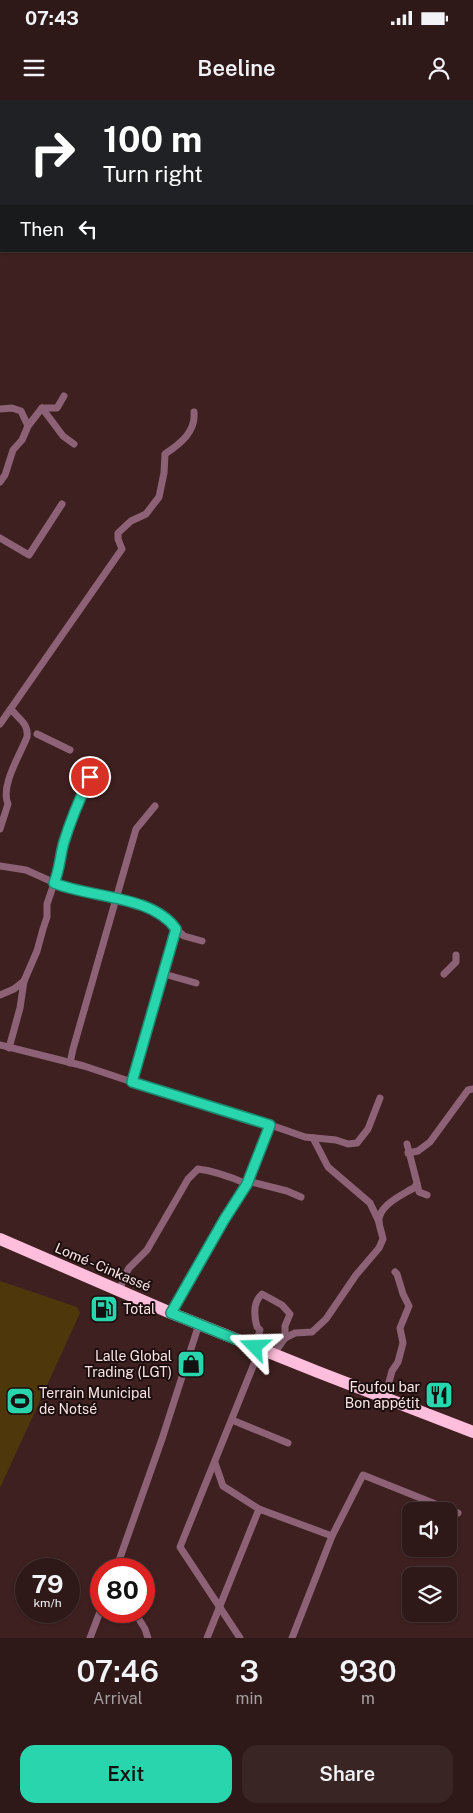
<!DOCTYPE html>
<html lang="en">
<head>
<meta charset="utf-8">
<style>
  body { margin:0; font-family:"Public Sans",sans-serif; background:#3a2525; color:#f1f3f6; height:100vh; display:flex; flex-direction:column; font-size:19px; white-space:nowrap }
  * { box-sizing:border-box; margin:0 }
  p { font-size:16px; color:#a7a0a2 }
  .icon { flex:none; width:28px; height:28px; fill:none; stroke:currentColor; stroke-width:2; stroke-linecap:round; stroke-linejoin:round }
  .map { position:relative; height:1538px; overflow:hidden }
  .panel { display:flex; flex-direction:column; background:#2e1818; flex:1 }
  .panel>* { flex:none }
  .guide { position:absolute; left:0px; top:0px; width:474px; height:152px; box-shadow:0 1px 4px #0004,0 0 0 1px #493737; background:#202124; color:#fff; overflow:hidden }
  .buttons { position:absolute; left:402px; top:1402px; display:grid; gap:10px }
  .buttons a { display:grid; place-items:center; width:55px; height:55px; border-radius:10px; background:#2e1818; box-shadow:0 1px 4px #0004,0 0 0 1px #493737; font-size:25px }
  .speed { position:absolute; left:15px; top:1458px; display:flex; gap:10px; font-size:25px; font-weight:700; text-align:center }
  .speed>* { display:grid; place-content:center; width:65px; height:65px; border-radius:50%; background:#2e1818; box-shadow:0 1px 4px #0004,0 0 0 1px #493737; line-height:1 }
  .speed small { font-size:12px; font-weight:400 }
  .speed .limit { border:8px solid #d22; background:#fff; color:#111 }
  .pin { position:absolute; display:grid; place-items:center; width:42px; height:42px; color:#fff; margin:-21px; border:2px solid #fff; border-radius:50%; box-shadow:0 1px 5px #0007 }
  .me { position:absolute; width:55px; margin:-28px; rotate:292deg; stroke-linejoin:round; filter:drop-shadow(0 0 4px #0008) }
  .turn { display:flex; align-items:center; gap:18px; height:105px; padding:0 20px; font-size:22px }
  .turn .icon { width:65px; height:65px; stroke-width:2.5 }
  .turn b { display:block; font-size:35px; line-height:42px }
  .then { display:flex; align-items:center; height:48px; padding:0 20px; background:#0003; gap:10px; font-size:19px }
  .eta { display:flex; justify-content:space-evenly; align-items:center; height:85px; text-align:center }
  .eta b { font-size:30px; font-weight:600; line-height:35px }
  .button { display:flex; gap:10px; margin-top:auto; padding:10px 20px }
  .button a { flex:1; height:58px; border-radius:15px; background:#29d5ac; color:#111; font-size:20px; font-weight:600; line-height:58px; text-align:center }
  .button a+a { background:#3a2525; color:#f1f3f6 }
  .status { display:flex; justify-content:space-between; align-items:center; height:35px; padding:0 25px; background:#2e1818; direction:ltr }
  .status svg { height:14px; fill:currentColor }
  header { display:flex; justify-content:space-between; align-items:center; height:65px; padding:0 20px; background:#2e1818; font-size:22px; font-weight:600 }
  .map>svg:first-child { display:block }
  .green { fill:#4e380b }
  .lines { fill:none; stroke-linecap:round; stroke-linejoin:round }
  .street { stroke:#8d6276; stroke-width:7 }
  .highway { stroke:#ffbedb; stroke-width:12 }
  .route-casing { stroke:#1b8a70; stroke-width:12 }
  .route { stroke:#29d5ac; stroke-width:9 }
  .labels { text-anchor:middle; stroke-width:4; stroke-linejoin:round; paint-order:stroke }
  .street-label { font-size:14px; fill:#f9e4e3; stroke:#1c0e0e }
  .poi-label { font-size:14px; fill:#f9e4e3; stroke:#1c0e0e; text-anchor:start }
</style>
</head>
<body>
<div class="status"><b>07:43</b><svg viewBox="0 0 49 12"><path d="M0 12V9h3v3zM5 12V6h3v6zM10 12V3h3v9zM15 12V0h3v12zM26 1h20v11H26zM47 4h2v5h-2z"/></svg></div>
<header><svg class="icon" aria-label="menu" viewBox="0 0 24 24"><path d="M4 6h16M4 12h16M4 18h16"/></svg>Beeline<svg class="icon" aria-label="person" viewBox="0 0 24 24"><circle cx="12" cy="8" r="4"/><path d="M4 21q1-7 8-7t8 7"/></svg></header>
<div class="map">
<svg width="473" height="1538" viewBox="0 0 473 1538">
  <rect width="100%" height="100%" fill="#3e2020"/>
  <polygon class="green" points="0,1181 77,1207 80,1213 0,1388"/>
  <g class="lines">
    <g class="street">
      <polyline points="0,61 1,61"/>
      <polyline points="42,308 63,336 74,344"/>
      <polyline points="0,309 12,308 21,311 28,326"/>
      <polyline points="0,382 5,375 13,350 22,340 28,326 42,308 57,308 64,296"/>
      <polyline points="0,438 29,455 62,404"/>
      <path d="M0,624L122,449L118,439V433L131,421L146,414L159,397L164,373L165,354C180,344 196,332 194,312"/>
      <polyline points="37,634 70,650"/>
      <path d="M0,729L8,704C0,686 20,655 27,637C29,623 18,619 11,609"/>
      <polyline points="0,766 26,770 66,788 116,798 148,808 167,818 176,829 184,836 202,841"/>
      <polyline points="164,874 196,883"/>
      <polyline points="444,874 456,862 456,855"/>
      <polyline points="0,895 14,889 24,881"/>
      <polyline points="0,945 84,966 183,999 236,1013 305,1037 336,1040 348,1044 357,1043 368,1029 380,998"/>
      <polyline points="9,948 20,908 24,881 37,851 43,829 47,817 47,804 61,763 65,741 73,714 79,704 89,677 108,677"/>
      <polyline points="70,963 73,949 136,729 155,706"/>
      <polyline points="132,982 176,829"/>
      <polyline points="313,1038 328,1067 370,1103 379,1122"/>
      <polyline points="408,1053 418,1051 430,1042 468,990 473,989"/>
      <polyline points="248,1081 287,1091 301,1097"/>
      <polyline points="417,1083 419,1092 427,1095"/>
      <path d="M120,1191L123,1179L129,1168L147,1150L188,1079L198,1069C216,1071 231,1077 247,1084"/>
      <polyline points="171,1213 248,1081 270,1025"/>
      <path d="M255,1247L260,1230L257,1227C254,1216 253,1202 262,1194L282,1205L290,1214L285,1226V1238"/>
      <path d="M273,1255L285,1238L295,1233L312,1232L326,1219L356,1175L379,1148L383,1139C382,1134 380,1128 379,1123C377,1105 403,1095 415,1087L417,1083L407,1044"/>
      <polyline points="389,1300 389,1282 392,1271 398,1262 403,1243 400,1228 409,1206 403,1194 397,1174 395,1172"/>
      <polyline points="232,1320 288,1343"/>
      <polyline points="215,1363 223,1386 259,1409 332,1436 292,1538"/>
      <polyline points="332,1436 363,1375 458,1413"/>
      <polyline points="116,1469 162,1339 199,1224"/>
      <polyline points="134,1511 145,1529 148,1538"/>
      <polyline points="90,1538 101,1509"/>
      <polyline points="207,1538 259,1409"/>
      <polyline points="240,1538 180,1447 260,1249"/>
    </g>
    <polyline class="highway" points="0,1139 171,1213 318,1272 473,1332"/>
  </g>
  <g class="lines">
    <defs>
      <path id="route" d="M90,677C80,698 71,719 64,742C60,755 60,769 54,783C90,798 152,795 176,829L132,982L270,1025L247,1084L224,1120L171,1213L255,1247"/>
    </defs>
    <use href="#route" class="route-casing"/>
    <use href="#route" class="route"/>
  </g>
  <defs>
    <symbol id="fuel-square" viewBox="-11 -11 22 22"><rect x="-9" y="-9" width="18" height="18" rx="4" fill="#29d5ac" stroke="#1c0e0e"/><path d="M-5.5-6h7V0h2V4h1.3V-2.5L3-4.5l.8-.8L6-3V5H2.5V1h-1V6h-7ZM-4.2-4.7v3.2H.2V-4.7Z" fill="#111"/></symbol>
    <symbol id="shop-square" viewBox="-11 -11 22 22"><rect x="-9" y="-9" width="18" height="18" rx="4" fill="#29d5ac" stroke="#1c0e0e"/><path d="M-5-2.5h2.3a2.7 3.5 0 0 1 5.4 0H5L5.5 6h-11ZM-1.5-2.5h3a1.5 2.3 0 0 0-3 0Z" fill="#111"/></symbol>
    <symbol id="restaurant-square" viewBox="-11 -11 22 22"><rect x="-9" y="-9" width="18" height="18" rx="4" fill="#29d5ac" stroke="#1c0e0e"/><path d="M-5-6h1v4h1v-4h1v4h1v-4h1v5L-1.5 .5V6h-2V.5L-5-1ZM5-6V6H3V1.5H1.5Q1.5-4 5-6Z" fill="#111"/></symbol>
    <symbol id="stadium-square" viewBox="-11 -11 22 22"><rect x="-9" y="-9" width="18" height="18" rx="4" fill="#29d5ac" stroke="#1c0e0e"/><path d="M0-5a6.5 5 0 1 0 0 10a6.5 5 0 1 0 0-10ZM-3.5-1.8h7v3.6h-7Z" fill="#111"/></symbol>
  </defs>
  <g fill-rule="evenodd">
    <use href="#fuel-square" x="88" y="1193" width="32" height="32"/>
    <use href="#shop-square" x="175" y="1248" width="32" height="32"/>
    <use href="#restaurant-square" x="423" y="1279" width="32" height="32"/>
    <use href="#stadium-square" x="4" y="1285" width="32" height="32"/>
  </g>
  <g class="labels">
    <g class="street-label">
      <text transform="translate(103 1167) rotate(23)" y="5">Lomé - Cinkassé</text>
    </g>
    <g class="poi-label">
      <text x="123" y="1214">Total</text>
      <text x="172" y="1261" text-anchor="end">Lalle Global<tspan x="172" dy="16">Trading (LGT)</tspan></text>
      <text x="420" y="1292" text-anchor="end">Foufou bar<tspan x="420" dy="16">Bon appétit</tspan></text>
      <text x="39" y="1298">Terrain Municipal<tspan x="39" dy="16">de Notsé</tspan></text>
    </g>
  </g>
</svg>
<div class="buttons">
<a><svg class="icon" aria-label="sound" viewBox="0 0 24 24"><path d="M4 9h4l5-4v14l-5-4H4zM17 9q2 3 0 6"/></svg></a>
<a><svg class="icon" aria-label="layers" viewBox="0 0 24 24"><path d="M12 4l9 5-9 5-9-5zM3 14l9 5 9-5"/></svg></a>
</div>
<div class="speed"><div>79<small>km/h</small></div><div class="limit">80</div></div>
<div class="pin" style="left:90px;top:677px;background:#d93025"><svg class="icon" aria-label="arrive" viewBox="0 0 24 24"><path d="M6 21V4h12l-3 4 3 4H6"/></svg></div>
<svg class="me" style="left:255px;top:1247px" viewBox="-20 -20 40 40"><path d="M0-17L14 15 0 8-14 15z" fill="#29d5ac" stroke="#fff" stroke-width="4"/></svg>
<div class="guide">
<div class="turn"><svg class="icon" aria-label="right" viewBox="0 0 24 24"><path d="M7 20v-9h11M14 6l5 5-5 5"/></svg><div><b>100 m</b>Turn right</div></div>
<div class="then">Then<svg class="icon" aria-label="left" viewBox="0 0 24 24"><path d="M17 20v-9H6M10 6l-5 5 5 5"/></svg></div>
</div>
</div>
<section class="panel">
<div class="eta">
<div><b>07:46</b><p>Arrival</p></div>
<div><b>3</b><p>min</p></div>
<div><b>930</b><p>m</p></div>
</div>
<div class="button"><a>Exit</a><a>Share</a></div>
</section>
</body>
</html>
